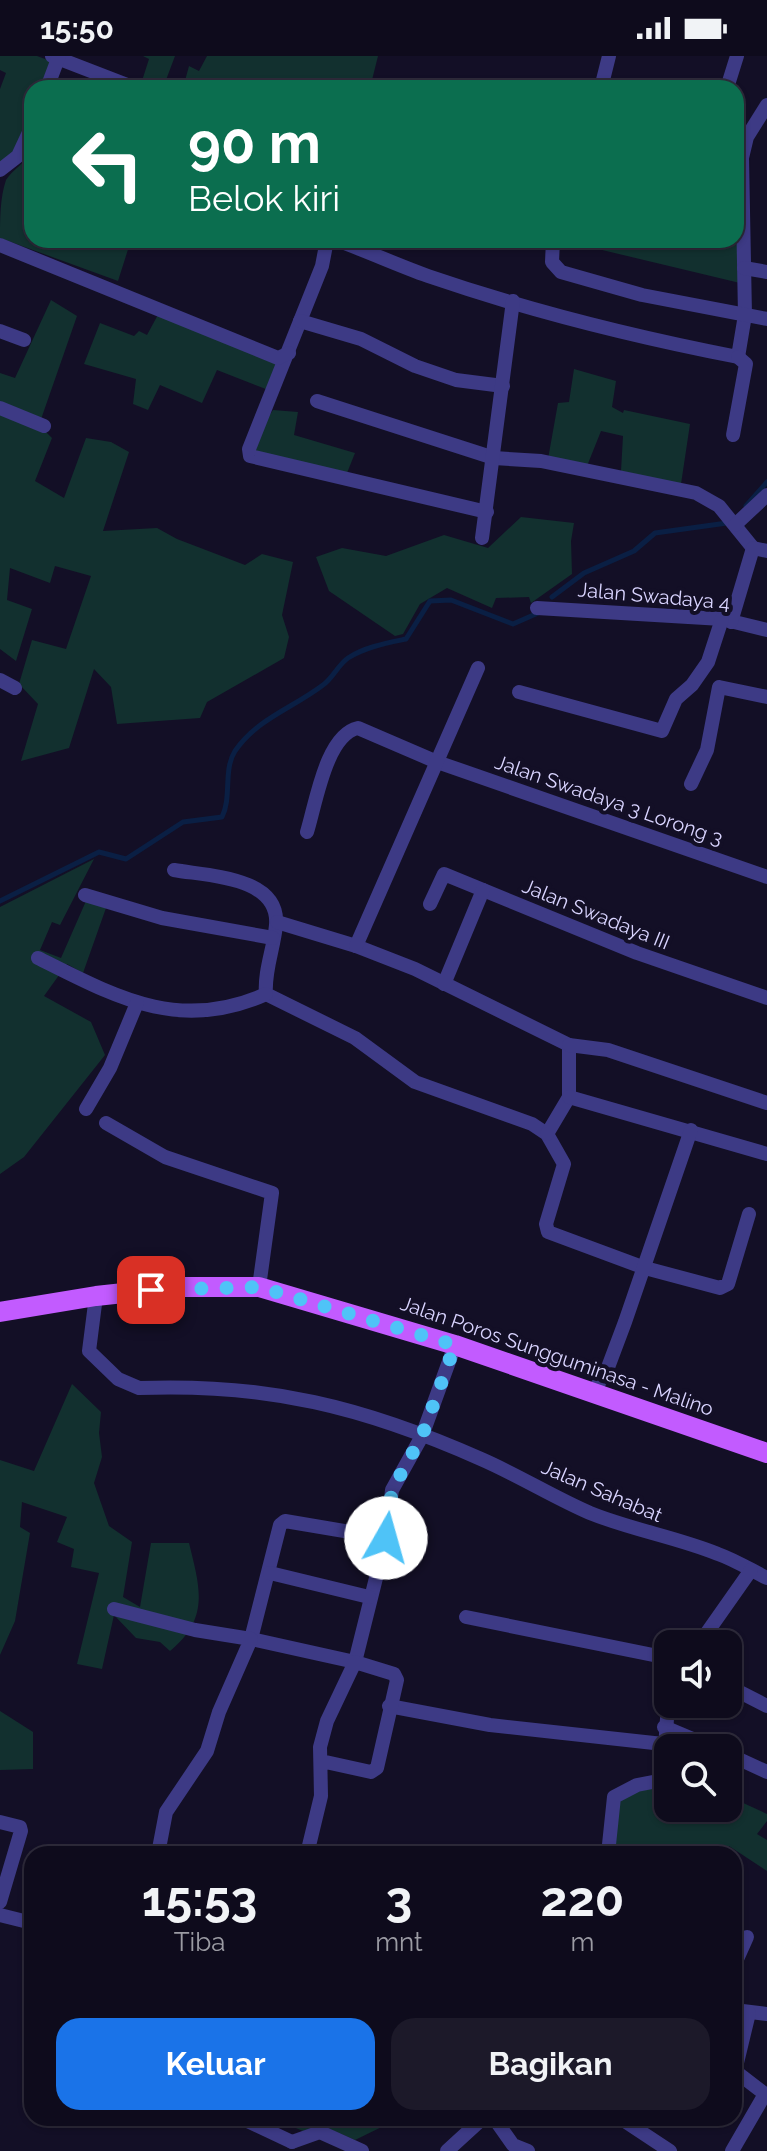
<!DOCTYPE html>
<html lang="id">
<head>
<meta charset="utf-8">
<style>
  body { margin:0; font-family:Raleway,sans-serif; background:#1c1929; color:#f1f3f6; height:100vh; display:flex; flex-direction:column; font-size:30px; white-space:nowrap }
  * { box-sizing:border-box; margin:0 }
  p { font-size:26px; color:#9b9ba3 }
  .icon { flex:none; width:44px; height:44px; fill:none; stroke:currentColor; stroke-width:2; stroke-linecap:round; stroke-linejoin:round }
  .map { position:relative; flex:1; overflow:hidden }
  .side { position:absolute; left:24px; top:1790px; width:718px; height:280px; display:flex; flex-direction:column; background:#0e0b1c; border-radius:24px; box-shadow:0 2px 6px #0004,0 0 0 2px #2e2b3b }
  .side>* { flex:none }
  .top-card { position:absolute; left:24px; top:24px; width:720px; height:168px; border-radius:24px; box-shadow:0 2px 6px #0004,0 0 0 2px #2e2b3b; background:#0b6e4f; color:#fff; overflow:hidden }
  .fabs { position:absolute; left:654px; top:1574px; display:grid; gap:16px }
  .fabs a { display:grid; place-items:center; width:88px; height:88px; border-radius:16px; background:#0e0b1c; box-shadow:0 2px 6px #0004,0 0 0 2px #2e2b3b; font-size:40px }
  .pin { position:absolute; display:grid; place-items:center; width:68px; height:68px; color:#fff; margin:-34px; border-radius:16px; box-shadow:0 4px 12px #0006 }
  .me { position:absolute; width:88px; margin:-44px; rotate:7deg; stroke-linejoin:round; filter:drop-shadow(0 0 6px #0008) }
  .turn { display:flex; align-items:center; gap:28px; height:168px; padding:0 32px; font-size:36px }
  .turn .icon { width:104px; height:104px; stroke-width:2.5 }
  .turn b { display:block; font-size:56px; line-height:68px }
  .eta { display:flex; justify-content:space-evenly; align-items:center; height:136px; text-align:center }
  .eta b { font-size:48px; font-weight:700; line-height:56px }
  .action { display:flex; gap:16px; margin-top:auto; padding:16px 32px }
  .action a { flex:1; height:92px; border-radius:24px; background:#1a73e8; color:#fff; font-size:32px; font-weight:700; line-height:92px; text-align:center }
  .action a+a { background:#1c1929; color:#f1f3f6 }
  .status { display:flex; justify-content:space-between; align-items:center; height:56px; padding:0 40px; background:#0e0b1c; direction:ltr }
  .status svg { height:22px; fill:currentColor }
  .map>svg:first-child { display:block }
  .green { fill:#12302f }
  .lines { fill:none; stroke-linecap:round; stroke-linejoin:round }
  .stream { stroke:#0a1f44; stroke-width:5 }
  .minor { stroke:#3d3a85; stroke-width:14 }
  .primary { stroke:#c25bff; stroke-width:20 }
  .route { stroke:#4fc3f7; stroke-width:14; stroke-dasharray:0 25.2 }
  .labels { text-anchor:middle; stroke-width:8; stroke-linejoin:round; paint-order:stroke }
  .street-label { font-size:20px; fill:#d9d4ff; stroke:#130f26 }
</style>
</head>
<body>
<div class="status"><b>15:50</b><svg viewBox="0 0 49 12"><path d="M0 12V9h3v3zM5 12V6h3v6zM10 12V3h3v9zM15 12V0h3v12zM26 1h20v11H26zM47 4h2v5h-2z"/></svg></div>
<div class="map">
<svg width="767" height="2095" viewBox="0 0 767 2095">
  <rect width="100%" height="100%" fill="#130f26"/>
  <g class="green">
    <polygon points="0,0 37,0 53,6 42,32 32,32 32,55 12,103 0,108 0,33 6,17 0,14"/>
    <polygon points="143,0 175,0 163,32 141,28 149,3"/>
    <polygon points="207,0 378,0 370,32 183,32 189,10 199,15"/>
    <polygon points="736,77 744,77 740,227 598,193 600,184 736,184"/>
    <path d="M32,96V184H131L118,225L0,182C0,164 0,141 6,124C12,114 25,107 32,96Z"/>
    <polygon points="51,244 77,260 39,369 52,382 35,425 64,442 86,382 111,386 129,396 103,475 157,472 177,483 245,509 262,498 293,506 282,559 289,581 284,602 207,646 200,662 117,668 111,631 94,613 69,692 21,705 38,648 19,628 32,584 66,593 91,520 55,510 50,527 10,512 7,544 32,553 16,605 0,593 0,317 15,322"/>
    <polygon points="160,255 287,307 271,335 217,314 202,347 160,329 148,354 133,348 136,323 84,308 100,267 134,280 139,275 147,279"/>
    <polygon points="574,313 616,325 612,351 623,357 624,354 690,368 681,428 621,415 623,380 601,375 587,410 548,403 558,347 569,346"/>
    <polygon points="273,354 298,356 294,379 355,397 343,427 248,402 253,385"/>
    <polygon points="521,461 574,467 571,485 572,518 531,547 529,541 496,542 492,552 447,532 420,548 403,578 395,580 329,535 316,501 342,492 386,500 444,479 488,492"/>
    <polygon points="94,803 60,869 52,866 40,894 61,902 86,845 106,852 83,917 67,908 44,940 91,966 105,999 24,1101 0,1118 0,851"/>
    <path d="M72,1328L101,1356L99,1377L102,1401L94,1427L109,1470L132,1486L123,1541L140,1551L151,1487H189C200,1532 210,1562 170,1595L160,1586L136,1582L114,1559L102,1613L77,1608L99,1517L71,1511L74,1493L57,1486L67,1461L22,1446L20,1471L30,1477L15,1565L0,1599V1404L34,1415Z"/>
    <polygon points="0,1655 33,1676 33,1713 0,1714"/>
    <polygon points="668,1728 668,1752 728,1752 728,1740 767,1758 767,1765 757,1778 767,1784 767,1815 729,1790 724,1798 613,1798 618,1746 637,1735"/>
    <polygon points="272,2062 400,2062 355,2084 323,2070 303,2075"/>
  </g>
  <g class="lines">
    <g class="stream">
      <polyline points="746,450 767,426"/>
      <polyline points="552,541 584,517 634,495 655,477 727,467"/>
      <path d="M0,845L99,796L126,803L183,766L222,761C232,741 223,714 235,695C258,662 293,652 323,629C333,622 338,609 348,602C365,591 387,587 406,583L430,545L451,544L513,568L538,557"/>
    </g>
    <g class="minor">
      <polyline points="52,0 135,32"/>
      <polyline points="47,32 59,0"/>
      <polyline points="601,32 609,0"/>
      <polyline points="727,32 737,0"/>
      <polyline points="0,114 18,100 32,70"/>
      <polyline points="327,184 322,210 249,393 250,400 487,456"/>
      <path d="M336,184C367,195 397,209 428,220C527,254 635,281 738,301L745,259L742,102L747,81L767,49"/>
      <polyline points="553,184 552,206 561,216 642,239 767,263"/>
      <polyline points="0,189 278,302 289,297"/>
      <polyline points="744,212 767,216"/>
      <polyline points="300,265 361,283 415,310 456,324 503,330"/>
      <polyline points="0,275 24,284"/>
      <polyline points="317,345 494,402 541,405 696,437 719,450 753,492"/>
      <polyline points="0,352 44,370"/>
      <polyline points="733,379 746,308 738,301"/>
      <polyline points="735,469 767,439"/>
      <polyline points="482,482 513,245"/>
      <polyline points="537,552 722,563 767,574"/>
      <polyline points="731,566 753,492 767,495"/>
      <polyline points="0,624 15,632"/>
      <polyline points="519,636 662,675 676,643 692,629 708,606 722,563"/>
      <polyline points="691,728 707,694 719,631 767,641"/>
      <path d="M307,776C316,747 326,679 358,672L437,706L767,821"/>
      <path d="M174,814C206,820 280,820 276,869C274,892 264,915 266,938L355,982L415,1026L532,1068L547,1078L564,1108L546,1168L548,1176L645,1212L720,1232L728,1228L749,1158"/>
      <polyline points="85,839 162,862 273,882"/>
      <polyline points="430,848 444,818 637,897 767,942"/>
      <polyline points="277,866 356,890 415,913 569,989 569,1041 547,1078"/>
      <polyline points="356,890 478,612"/>
      <path d="M38,902C116,941 179,977 266,938"/>
      <polyline points="444,928 483,834"/>
      <polyline points="569,989 608,994 767,1047"/>
      <polyline points="569,1041 767,1098"/>
      <polyline points="86,1053 110,1012 137,947"/>
      <polyline points="106,1067 165,1101 272,1137 259,1231"/>
      <path d="M96,1240L89,1295L118,1323L139,1332C267,1327 364,1351 481,1403C518,1419 553,1441 590,1457C632,1474 676,1481 718,1498C735,1504 751,1514 767,1522"/>
      <polyline points="592,1338 607,1314 625,1266 691,1074"/>
      <polygon points="285,1465 386,1482 355,1606 251,1583 280,1469"/>
      <polyline points="386,1482 392,1434 422,1380 455,1289"/>
      <polyline points="270,1517 369,1541"/>
      <polyline points="114,1553 195,1574 251,1583 219,1656 207,1695 166,1756 158,1798"/>
      <polyline points="466,1561 668,1602"/>
      <polyline points="699,1588 751,1514"/>
      <polyline points="728,1630 767,1650"/>
      <polyline points="389,1650 490,1669 663,1688"/>
      <polyline points="664,1671 714,1692"/>
      <polyline points="728,1698 767,1716"/>
      <polyline points="0,1766 20,1771 21,1775 0,1846"/>
      <polyline points="560,1796 567,1798"/>
      <polyline points="307,1798 321,1740 320,1691 327,1665 355,1606 394,1618 397,1624 377,1712 371,1716 321,1705"/>
      <polyline points="608,1798 614,1741 637,1729 663,1724 668,1647"/>
      <polyline points="0,1859 32,1867"/>
      <polyline points="734,1910 747,1881"/>
      <polyline points="734,1954 767,1958"/>
      <polyline points="241,2062 292,2086"/>
      <polyline points="494,2062 513,2089 528,2095"/>
      <polyline points="620,2062 670,2095"/>
      <polyline points="292,2086 320,2076 362,2095"/>
      <polyline points="447,2095 483,2062"/>
      <polyline points="732,2095 765,2038 735,2015 749,1957"/>
    </g>
    <polyline class="primary" points="0,1256 96,1240 179,1231 259,1231 455,1289 767,1397"/>
  </g>
  <g class="lines">
    <polyline class="route" points="151,1234 259,1231 455,1289 422,1380 392,1434 386,1482"/>
  </g>
  <g class="labels">
    <g class="street-label">
      <text transform="translate(654 540) rotate(5)" y="7">Jalan Swadaya 4</text>
      <text transform="translate(609 744) rotate(19)" y="7">Jalan Swadaya 3 Lorong 3</text>
      <text transform="translate(596 858) rotate(22)" y="7">Jalan Swadaya III</text>
      <text transform="translate(557 1300) rotate(19)" y="7">Jalan Poros Sungguminasa - Malino</text>
      <text transform="translate(602 1435) rotate(23)" y="7">Jalan Sahabat</text>
    </g>
  </g>
</svg>
<div class="fabs">
<a><svg class="icon" aria-label="sound" viewBox="0 0 24 24"><path d="M4 9h4l5-4v14l-5-4H4zM17 9q2 3 0 6"/></svg></a>
<a><svg class="icon" aria-label="search" viewBox="0 0 24 24"><circle cx="10" cy="10" r="6"/><path d="M15 15l6 6"/></svg></a>
</div>
<div class="pin" style="left:151px;top:1234px;background:#d93025"><svg class="icon" aria-label="arrive" viewBox="0 0 24 24"><path d="M6 21V4h12l-3 4 3 4H6"/></svg></div>
<svg class="me" style="left:386px;top:1482px" viewBox="-20 -20 40 40"><circle r="19" fill="#fff"/><path d="M0-13L10 11 0 6-10 11z" fill="#4fc3f7"/></svg>
<div class="top-card">
<div class="turn"><svg class="icon" aria-label="left" viewBox="0 0 24 24"><path d="M17 20v-9H6M10 6l-5 5 5 5"/></svg><div><b>90 m</b>Belok kiri</div></div>
</div>
<section class="side">
<div class="eta">
<div><b>15:53</b><p>Tiba</p></div>
<div><b>3</b><p>mnt</p></div>
<div><b>220</b><p>m</p></div>
</div>
<div class="action"><a>Keluar</a><a>Bagikan</a></div>
</section>
</div>
</body>
</html>
